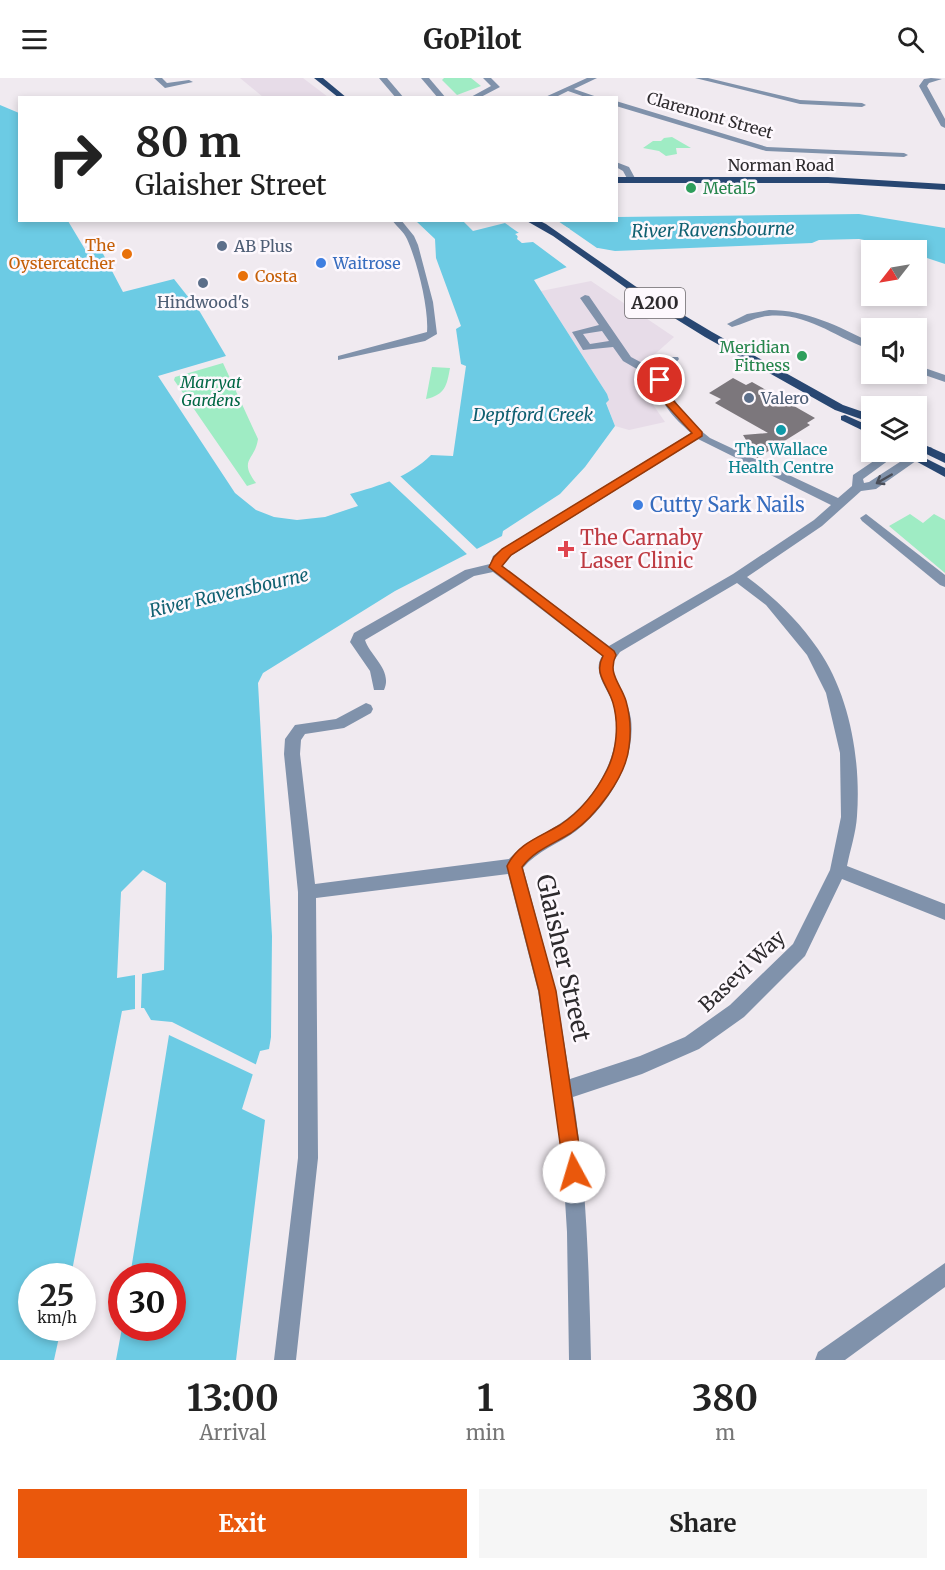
<!DOCTYPE html>
<html lang="en">
<head>
<meta charset="utf-8">
<style>
  body { margin:0; font-family:Merriweather,serif; background:#f6f6f6; color:#222; height:100vh; display:flex; flex-direction:column; font-size:22px; white-space:nowrap }
  * { box-sizing:border-box; margin:0 }
  p { font-size:20px; color:#767676 }
  .icon { flex:none; width:33px; height:33px; fill:none; stroke:currentColor; stroke-width:2; stroke-linecap:round; stroke-linejoin:round }
  .map { position:relative; height:1282px; overflow:hidden }
  .side { display:flex; flex-direction:column; background:#fff; flex:1 }
  .side>* { flex:none }
  .top-card { position:absolute; left:18px; top:18px; width:600px; height:126px; border-radius:0px; box-shadow:0 3px 9px #0003; background:#fff; color:#222; overflow:hidden }
  .needle { width:39px; rotate:239deg }
  .buttons { position:absolute; left:861px; top:162px; display:grid; gap:12px }
  .buttons a { display:grid; place-items:center; width:66px; height:66px; border-radius:0px; background:#fff; box-shadow:0 3px 9px #0003; font-size:30px }
  .speed { position:absolute; left:18px; top:1185px; display:flex; gap:12px; font-size:30px; font-weight:700; text-align:center }
  .speed>* { display:grid; place-content:center; width:78px; height:78px; border-radius:50%; background:#fff; box-shadow:0 3px 9px #0003; line-height:1 }
  .speed small { font-size:15px; font-weight:400 }
  .speed .limit { border:9px solid #d22; background:#fff; color:#111 }
  .pin { position:absolute; display:grid; place-items:center; width:51px; height:51px; color:#fff; margin:-26px; border:3px solid #fff; border-radius:50%; box-shadow:0 2px 6px #0007 }
  .me { position:absolute; width:66px; margin:-33px; rotate:354deg; stroke-linejoin:round; filter:drop-shadow(0 0 4px #0008) }
  .turn { display:flex; align-items:center; gap:21px; height:126px; padding:0 18px; font-size:27px }
  .turn .icon { width:78px; height:78px; stroke-width:2.5 }
  .turn b { display:block; font-size:42px; line-height:51px }
  .eta { display:flex; justify-content:space-evenly; align-items:center; height:102px; text-align:center }
  .eta b { font-size:36px; font-weight:700; line-height:42px }
  .action { display:flex; gap:12px; margin-top:auto; padding:12px 18px }
  .action a { flex:1; height:69px; border-radius:0px; background:#ea580c; color:#fff; font-size:24px; font-weight:700; line-height:69px; text-align:center }
  .action a+a { background:#f6f6f6; color:#222 }
  header { display:flex; justify-content:space-between; align-items:center; height:78px; padding:0 18px; background:#fff; font-size:27px; font-weight:700 }
  .map>svg:first-child { display:block }
  .built { fill:#e7dce8 }
  .green { fill:#9fecc4 }
  .water { fill:#6ccbe4; fill-rule:evenodd }
  .pier { fill:#f0eaf0 }
  .building { fill:#7c777c }
  .lines { fill:none; stroke-linecap:round; stroke-linejoin:round }
  .minor { fill:#8092ab; fill-rule:evenodd }
  .major { fill:#284772; fill-rule:evenodd }
  .oneway { stroke:#4a4e59 }
  .route { fill:#ea580c; stroke:#983908; stroke-width:1.5 }
  .leisure-dot { fill:#2e9e5b; stroke:#fdf8fd; stroke-width:2 }
  .service-dot { fill:#5c6f8a; stroke:#fdf8fd; stroke-width:2 }
  .food-dot { fill:#e8710a; stroke:#fdf8fd; stroke-width:2 }
  .shop-dot { fill:#3f7fe0; stroke:#fdf8fd; stroke-width:2 }
  .culture-dot { fill:#0f9aa8; stroke:#fdf8fd; stroke-width:2 }
  .health-dot { fill:#e0444e; stroke:#fdf8fd; stroke-width:2 }
  .labels { text-anchor:middle; stroke-width:5; stroke-linejoin:round; paint-order:stroke }
  .far-street-label { font-size:16px; fill:#2d2a2d; stroke:#fdf8fd }
  .far-leisure-label { font-size:16px; fill:#27864d; stroke:#fdf8fd; text-anchor:start }
  .far-food-label { font-size:16px; fill:#c56008; stroke:#fdf8fd; text-anchor:end }
  .far-service-label { font-size:16px; fill:#4e5e75; stroke:#fdf8fd; text-anchor:start }
  .far-shop-label { font-size:16px; fill:#366cbe; stroke:#fdf8fd; text-anchor:start }
  .far-park-label { font-size:16px; font-style:italic; fill:#016744; stroke:#fdf8fd }
  .far-culture-label { font-size:16px; fill:#0d838f; stroke:#fdf8fd }
  .far-water-label { font-size:18px; font-style:italic; fill:#106071; stroke:#fdf8fd }
  .shield { fill:#fdf8fd; stroke:#6b686b; stroke-width:1.5 }
  .shield-label { font-size:18px; font-weight:bold; fill:#2d2a2d }
  .shop-label { font-size:20px; fill:#366cbe; stroke:#fdf8fd; text-anchor:start }
  .health-label { font-size:20px; fill:#be3a42; stroke:#fdf8fd; text-anchor:start }
  .street-label { font-size:20px; fill:#2d2a2d; stroke:#fdf8fd }
  .near-street-label { font-size:24px; fill:#2d2a2d; stroke:#fdf8fd }
</style>
</head>
<body>
<header><svg class="icon" aria-label="menu" viewBox="0 0 24 24"><path d="M4 6h16M4 12h16M4 18h16"/></svg>GoPilot<svg class="icon" aria-label="search" viewBox="0 0 24 24"><circle cx="10" cy="10" r="6"/><path d="M15 15l6 6"/></svg></header>
<div class="map">
<svg width="945" height="1282" viewBox="0 0 945 1282">
  <rect width="100%" height="100%" fill="#f0eaf0"/>
  <g class="built">
    <polygon points="240,0 303,0 328,19 263,19"/>
    <polygon points="591,203 674,259 645,285 643,299 647,318 665,344 629,352 615,348 606,324 607,316 541,213"/>
  </g>
  <g class="green">
    <polygon points="444,0 471,0 481,8 457,17 442,2"/>
    <polygon points="672,59 691,70 676,70 677,76 666,78 659,73 643,70 653,63 661,63 664,60"/>
    <path d="M223,285L258,361C255,383 238,381 256,405L247,408L174,302L175,299Z"/>
    <path d="M432,289L450,290C447,307 445,317 426,321Z"/>
    <polygon points="910,436 923,445 934,436 945,442 945,495 889,448"/>
  </g>
  <path class="water" d="M0,27L19,35L20,142L68,143L86,173L100,170L123,214L174,201L200,234L226,278L158,298L235,415L256,432L274,439L297,442L325,439L358,428L350,416C379,408 409,399 431,377L453,378L466,288L461,286L456,251L461,248L436,180L435,161L416,143H463L473,153L505,145L519,155L516,156L522,165L570,151L555,143L616,142L617,139L859,136L945,150V186L918,177L916,172L859,161L819,162L812,165L615,173L598,170L559,182L567,189L534,202L607,316L609,322L606,325L615,348L585,389L560,416L503,453L502,458L395,513L263,595L258,605L272,858L271,959L269,971L260,973L242,1031L265,1042L236,1282H0ZM32,1198H82V1250H32ZM122,1198H172V1250H122Z"/>
  <g class="pier">
    <polygon points="558,143 597,170 607,175 598,173 565,184 569,187 568,190 533,164 522,165 517,161 518,158 515,156 522,154 520,160 528,162 564,151 553,144"/>
    <polygon points="398,396 478,472 468,477 389,403 347,415"/>
    <polygon points="143,792 166,805 164,892 142,896 141,930 144,930 151,942 172,944 257,987 254,997 169,957 130,1198 122,1198 122,1250 116,1282 54,1282 61,1250 82,1250 82,1198 71,1198 122,933 135,931 135,897 117,900 121,814"/>
  </g>
  <polygon class="building" points="733,300 746,307 752,304 815,340 807,345 810,347 757,380 743,357 768,355 715,325 721,321 709,315"/>
  <g class="lines">
    <g class="minor">
      <polygon points="154,0 162,0 167,5 189,2 193,4 165,10"/>
      <polygon points="379,0 387,0 404,20 396,20"/>
      <polygon points="421,0 429,0 446,20 438,20"/>
      <polygon points="483,0 491,0 500,9 479,20 469,20 491,8"/>
      <polygon points="587,0 597,0 574,11 600,20 588,20 568,13 554,20 543,20"/>
      <polygon points="695,0 708,0 800,22 862,25 866,27 862,29 800,26"/>
      <polygon points="931,0 942,1 929,5 927,8 945,41 945,50 941,48 919,8 924,1"/>
      <polygon points="616,23 767,69 904,75 908,77 904,79 766,73 616,28"/>
      <polygon points="616,84 629,89 636,102 635,104 629,104 623,93 616,89"/>
      <path d="M392,142H401L414,158L418,167L433,224L437,256L425,263L338,282V278L427,254C429,230 417,183 407,161C404,154 397,149 392,142Z"/>
      <path d="M585,217L589,218L631,279L659,294L670,279H678L679,281L670,292L667,302L669,313L681,332L700,352L710,360L838,420L852,408L853,397L887,374H900L863,401L864,405L869,404L923,369H931L933,371L876,411L861,413L822,448L747,499C774,519 799,543 818,571C850,617 861,683 857,738C856,755 850,772 847,788L945,826V842L842,801L805,878L744,939L699,971L642,996L573,1019C587,1107 589,1194 591,1282H569L567,1154L562,1074L538,913L508,796L316,820L318,1080L296,1282H274L298,1080V814L284,676L285,661L295,647L336,641L366,625L371,627L373,631L371,635L344,650L305,656L301,662L300,676L315,806L509,781C521,768 535,761 550,752C573,739 592,720 604,696C615,675 619,653 614,629C610,612 591,596 602,578L493,494L474,498L365,562C370,578 393,592 384,612H374L370,593L350,564L354,555L465,492L490,486L493,478L502,471L691,355C674,340 659,325 656,302L623,283L613,269L583,272L572,254L599,247L580,220ZM602,253L609,263L590,266L583,256ZM698,361L831,427L814,442L733,496L609,568L502,488L512,477ZM737,505L766,527L807,577L826,615L840,675L841,739L830,792L793,866L730,927L685,959L640,978L570,1001L556,913L523,790C537,773 558,766 576,753C608,728 636,683 631,641C628,622 616,608 612,589L613,584L620,574Z"/>
      <path d="M769,232C807,232 838,248 872,265V272C837,261 808,234 768,238C755,239 744,246 732,249L727,246L747,236Z"/>
      <polygon points="916,287 945,297 945,304 916,294"/>
      <polygon points="866,436 945,497 945,509 940,507 862,443 860,440"/>
      <polygon points="945,1185 945,1209 845,1282 815,1282 818,1274"/>
    </g>
    <g class="major">
      <polygon points="314,0 323,0 347,20 339,20"/>
      <polygon points="616,99 828,99 945,106 945,112 828,105 616,105"/>
      <polygon points="525,142 538,142 546,146 635,208 712,254 843,327 872,337 872,345 835,332 705,259 629,212 553,158"/>
      <polygon points="845,337 872,349 872,357 841,342 841,338"/>
      <polygon points="916,363 945,376 945,385 916,371"/>
      <polygon points="899,374 913,374 945,390 945,399"/>
    </g>
  </g>
  <defs><path id="oneway-shaft" d="M-6 0H5M1.5-3L5.5 0L1.5 3" fill="none" stroke-width="1.6" stroke-linecap="round" stroke-linejoin="round" transform="scale(1.5)"/></defs>
  <use class="oneway" href="#oneway-shaft" transform="translate(884 401) rotate(150)"/>
  <path class="route" d="M657,300H664L671,320L702,354V358L511,477L502,488L614,573L616,577C607,596 621,606 626,623C630,637 631,655 629,669C626,699 595,739 571,755C553,766 535,772 522,789L556,913L583,1094L580,1101L574,1103L567,1101L564,1094L539,913L507,788C518,765 540,759 560,747C581,733 596,714 607,692C617,672 619,646 613,625C608,607 593,596 603,578L489,489L494,479L502,471L692,355L663,323L655,302Z"/>
  <g class="leisure-dot">
    <circle cx="691" cy="110" r="6"/>
    <circle cx="802" cy="278" r="6"/>
  </g>
  <g class="service-dot">
    <circle cx="222" cy="168" r="6"/>
    <circle cx="203" cy="205" r="6"/>
    <circle cx="749" cy="320" r="6"/>
  </g>
  <g class="food-dot">
    <circle cx="127" cy="176" r="6"/>
    <circle cx="243" cy="198" r="6"/>
  </g>
  <g class="shop-dot">
    <circle cx="321" cy="185" r="6"/>
    <circle cx="638" cy="427" r="6"/>
  </g>
  <circle class="culture-dot" cx="781" cy="352" r="6"/>
  <path class="health-dot" d="M563 462h6v6h6v6h-6v6h-6v-6h-6v-6h6z"/>
  <g class="labels">
    <g class="far-street-label">
      <text transform="translate(710 37) rotate(16)" y="6">Claremont Street</text>
      <text x="781" y="93">Norman Road</text>
    </g>
    <g class="far-leisure-label">
      <text x="703" y="116">Metal5</text>
      <text x="790" y="275" text-anchor="end">Meridian<tspan x="790" dy="18">Fitness</tspan></text>
    </g>
    <g class="far-food-label">
      <text x="115" y="173">The<tspan x="115" dy="18">Oystercatcher</tspan></text>
      <text x="255" y="204" text-anchor="start">Costa</text>
    </g>
    <g class="far-service-label">
      <text x="234" y="174">AB Plus</text>
      <text x="203" y="230" text-anchor="middle">Hindwood's</text>
      <text x="761" y="326">Valero</text>
    </g>
    <g class="far-shop-label">
      <text x="333" y="191">Waitrose</text>
    </g>
    <g class="far-park-label">
      <text x="211" y="310">Marryat<tspan x="211" dy="18">Gardens</tspan></text>
    </g>
    <g class="far-culture-label">
      <text x="781" y="377">The Wallace<tspan x="781" dy="18">Health Centre</tspan></text>
    </g>
    <g class="far-water-label">
      <text transform="translate(713 152) rotate(-1)" y="6">River Ravensbourne</text>
      <text x="533" y="343">Deptford Creek</text>
      <text transform="translate(229 515) rotate(-13)" y="6">River Ravensbourne</text>
    </g>
    <rect class="shield" x="625" y="210" width="60" height="30" rx="4.5"/>
    <g class="shield-label">
      <text x="655" y="231">A200</text>
    </g>
    <g class="shop-label">
      <text x="650" y="434">Cutty Sark Nails</text>
    </g>
    <g class="health-label">
      <text x="580" y="467">The Carnaby<tspan x="580" dy="23">Laser Clinic</tspan></text>
    </g>
    <g class="street-label">
      <text transform="translate(742 893) rotate(-43)" y="7">Basevi Way</text>
    </g>
    <g class="near-street-label">
      <text transform="translate(563 880) rotate(77)" y="8">Glaisher Street</text>
    </g>
  </g>
</svg>
<div class="buttons">
<a><svg class="needle" viewBox="-14 -14 28 28"><path d="M0-13l5 13h-10z" fill="#e53935"/><path d="M0 13l5-13h-10z" fill="#767676"/></svg></a>
<a><svg class="icon" aria-label="sound" viewBox="0 0 24 24"><path d="M4 9h4l5-4v14l-5-4H4zM17 9q2 3 0 6"/></svg></a>
<a><svg class="icon" aria-label="layers" viewBox="0 0 24 24"><path d="M12 4l9 5-9 5-9-5zM3 14l9 5 9-5"/></svg></a>
</div>
<div class="speed"><div>25<small>km/h</small></div><div class="limit">30</div></div>
<div class="pin" style="left:660px;top:302px;background:#d93025"><svg class="icon" aria-label="arrive" viewBox="0 0 24 24"><path d="M6 21V4h12l-3 4 3 4H6"/></svg></div>
<svg class="me" style="left:574px;top:1094px" viewBox="-20 -20 40 40"><circle r="19" fill="#fff"/><path d="M0-13L10 11 0 6-10 11z" fill="#ea580c"/></svg>
<div class="top-card">
<div class="turn"><svg class="icon" aria-label="right" viewBox="0 0 24 24"><path d="M7 20v-9h11M14 6l5 5-5 5"/></svg><div><b>80 m</b>Glaisher Street</div></div>
</div>
</div>
<section class="side">
<div class="eta">
<div><b>13:00</b><p>Arrival</p></div>
<div><b>1</b><p>min</p></div>
<div><b>380</b><p>m</p></div>
</div>
<div class="action"><a>Exit</a><a>Share</a></div>
</section>
</body>
</html>
